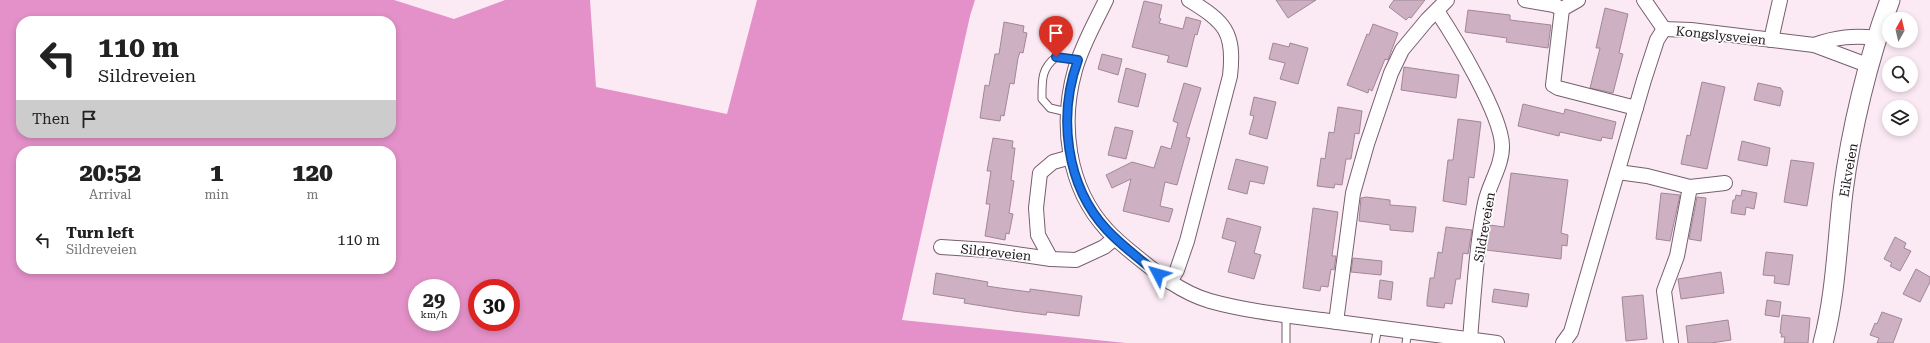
<!DOCTYPE html>
<html lang="en">
<head>
<meta charset="utf-8">
<style>
  body { margin:0; font-family:"Roboto Serif",serif; background:#f2f2f2; color:#222; height:100vh; display:flex; flex-direction:column; font-size:15px; white-space:nowrap }
  * { box-sizing:border-box; margin:0 }
  p { font-size:13px; color:#767676 }
  .icon { flex:none; width:22px; height:22px; fill:none; stroke:currentColor; stroke-width:2; stroke-linecap:round; stroke-linejoin:round }
  .map { position:relative; flex:1; overflow:hidden }
  .details { position:absolute; left:16px; top:146px; width:380px; height:128px; display:flex; flex-direction:column; background:#fff; border-radius:16px; box-shadow:0 2px 6px #0003 }
  .details>* { flex:none }
  .hud { position:absolute; left:16px; top:16px; width:380px; height:122px; border-radius:16px; box-shadow:0 2px 6px #0003; background:#fff; color:#222; overflow:hidden }
  .needle { width:26px; rotate:8deg }
  .fabs { position:absolute; left:1882px; top:12px; display:grid; gap:8px }
  .fabs a { display:grid; place-items:center; width:36px; height:36px; border-radius:50%; background:#fff; box-shadow:0 2px 6px #0003; font-size:20px }
  .speed { position:absolute; left:408px; top:279px; display:flex; gap:8px; font-size:20px; font-weight:700; text-align:center }
  .speed>* { display:grid; place-content:center; width:52px; height:52px; border-radius:50%; background:#fff; box-shadow:0 2px 6px #0003; line-height:1 }
  .speed small { font-size:10px; font-weight:400 }
  .speed .limit { border:6px solid #d22; background:#fff; color:#111 }
  .pin { position:absolute; display:grid; place-items:center; width:34px; height:34px; color:#fff; margin:-41px -17px; border-radius:50% 50% 50% 0; rotate:-45deg; box-shadow:0 0 4px #0007 }
  .pin .icon { rotate:45deg }
  .me { position:absolute; width:44px; margin:-22px; rotate:309deg; stroke-linejoin:round; filter:drop-shadow(0 0 3px #0008) }
  .turn { display:flex; align-items:center; gap:14px; height:84px; padding:0 16px; font-size:18px }
  .turn .icon { width:52px; height:52px; stroke-width:2.5 }
  .turn b { display:block; font-size:28px; line-height:34px }
  .then { display:flex; align-items:center; height:38px; padding:0 16px; background:#0003; gap:8px; font-size:15px }
  .eta { display:flex; justify-content:space-evenly; align-items:center; height:68px; text-align:center }
  .eta b { font-size:24px; font-weight:800; line-height:28px }
  ul { padding:0; list-style:none }
  li { display:flex; align-items:center; gap:12px; height:52px; padding:0 16px }
  li div { flex:1 }
  li b { display:block; font-size:15px }
  li em { font-style:normal }
  .map>svg:first-child { display:block }
  .forest { fill:#e391c8; fill-rule:evenodd }
  .building { fill:#cdb1c3; stroke:#a18797 }
  .lines { fill:none; stroke-linecap:round; stroke-linejoin:round }
  .service-casing { stroke:#775e6e; stroke-width:9 }
  .minor-casing { stroke:#775e6e; stroke-width:16 }
  .secondary-casing { stroke:#775e6e; stroke-width:21 }
  .service { stroke:#fff; stroke-width:7 }
  .minor { stroke:#fff; stroke-width:14 }
  .secondary { stroke:#fff; stroke-width:19 }
  .route-casing { stroke:#114b97; stroke-width:10 }
  .route { stroke:#1a73e8; stroke-width:7 }
  .labels { text-anchor:middle; stroke-width:3.5; stroke-linejoin:round; paint-order:stroke }
  .street-label { font-size:13px; fill:#1d141a; stroke:#fdfdfd }
</style>
</head>
<body>
<div class="map">
<svg width="1930" height="343" viewBox="0 0 1930 343">
  <rect width="100%" height="100%" fill="#fbeaf4"/>
  <path class="forest" d="M0,0H394L454,19L505,0H590L596,87L727,114L757,0H975L970,16L902,320L1126,343H0ZM21,21H391V133H21ZM21,151H391V269H21ZM417,288H451V322H417ZM477,288H511V322H477Z"/>
  <g class="building">
    <polygon points="1276,0 1316,0 1288,18"/>
    <polygon points="1394,0 1425,0 1411,18 1409,17 1406,20 1389,7"/>
    <polygon points="1144,1 1162,5 1159,18 1161,19 1159,23 1183,29 1186,17 1201,21 1197,35 1195,34 1187,67 1167,62 1169,56 1132,47"/>
    <polygon points="1605,8 1628,14 1619,53 1623,54 1613,93 1590,88 1600,48 1596,48"/>
    <polygon points="1468,10 1510,15 1510,20 1551,25 1548,48 1506,42 1507,38 1465,32"/>
    <polygon points="1004,22 1024,26 1023,32 1027,33 1023,53 1020,52 1018,58 1014,84 1010,83 1004,116 1001,115 1000,121 980,118 985,85 989,86 995,54 999,54"/>
    <polygon points="1373,24 1398,33 1388,60 1385,59 1372,91 1369,89 1368,93 1347,85 1367,34 1369,35"/>
    <polygon points="1273,43 1289,47 1290,43 1308,48 1298,84 1280,79 1285,63 1269,59"/>
    <polygon points="1102,54 1122,59 1118,75 1098,69"/>
    <polygon points="1404,67 1459,75 1456,98 1401,90"/>
    <polygon points="1126,68 1146,74 1138,107 1118,102"/>
    <polygon points="1702,82 1725,87 1707,169 1681,164 1687,135 1690,136"/>
    <polygon points="1184,83 1201,88 1186,137 1190,138 1177,185 1165,182 1160,206 1173,209 1169,222 1123,211 1131,179 1112,188 1106,175 1132,162 1154,168 1161,146 1171,149 1178,123 1173,121"/>
    <polygon points="1758,83 1781,88 1781,90 1783,91 1780,106 1754,100"/>
    <polygon points="1254,97 1276,102 1267,139 1249,134 1254,116 1250,115"/>
    <polygon points="1523,104 1564,114 1565,109 1616,122 1612,139 1602,137 1601,141 1560,132 1559,136 1518,126"/>
    <polygon points="1338,107 1362,111 1359,134 1355,133 1351,159 1346,159 1342,185 1335,184 1334,188 1317,186 1321,158 1325,159 1329,132 1334,133"/>
    <polygon points="1458,119 1481,122 1474,178 1469,177 1466,205 1443,201 1448,160 1453,160"/>
    <polygon points="1115,127 1133,131 1126,159 1108,155"/>
    <polygon points="993,138 1013,141 1012,148 1015,148 1011,180 1014,181 1009,213 1013,214 1009,234 1006,233 1005,240 985,236 990,204 986,204 991,171 987,171"/>
    <polygon points="1742,141 1770,148 1767,166 1738,160"/>
    <polygon points="1236,159 1268,167 1264,184 1250,181 1247,194 1228,189"/>
    <polygon points="1791,160 1814,163 1807,206 1784,202"/>
    <polygon points="1511,173 1568,180 1561,233 1568,235 1567,246 1562,245 1561,259 1486,250 1490,225 1504,227"/>
    <polygon points="1742,190 1757,193 1754,209 1746,207 1745,215 1731,213 1733,200 1735,200 1736,195 1741,196"/>
    <polygon points="1661,193 1680,195 1670,241 1656,239"/>
    <polygon points="1366,197 1390,200 1390,205 1416,207 1413,232 1390,230 1390,225 1359,221 1361,198"/>
    <polygon points="1697,197 1706,198 1701,241 1689,239"/>
    <polygon points="1313,208 1338,212 1332,256 1336,256 1334,270 1331,269 1328,287 1321,286 1320,291 1303,288"/>
    <polygon points="1227,218 1261,227 1254,253 1261,255 1254,279 1228,272 1236,242 1222,238"/>
    <polygon points="1446,227 1472,230 1468,254 1463,253 1460,279 1456,279 1452,304 1445,303 1444,308 1427,306 1427,301 1430,278 1434,278 1438,252 1442,253"/>
    <polygon points="1895,237 1906,243 1904,248 1911,251 1900,271 1890,266 1892,263 1884,259"/>
    <polygon points="1766,252 1793,255 1789,285 1774,283 1775,276 1763,275"/>
    <polygon points="1353,258 1382,261 1381,275 1351,272"/>
    <polygon points="1916,269 1930,277 1930,282 1920,302 1903,294"/>
    <polygon points="1721,272 1724,293 1681,299 1678,279"/>
    <polygon points="936,273 988,282 987,286 1000,288 1030,292 1030,289 1082,296 1079,316 1047,312 1046,315 1014,311 964,303 965,299 933,294"/>
    <polygon points="1380,280 1393,282 1391,300 1378,298"/>
    <polygon points="1494,289 1529,294 1527,307 1492,302"/>
    <polygon points="1643,295 1647,339 1626,341 1622,297"/>
    <polygon points="1767,300 1781,302 1779,317 1765,315"/>
    <polygon points="1882,312 1902,319 1893,343 1877,343 1879,338 1870,335 1875,323 1877,324"/>
    <polygon points="1782,315 1810,318 1808,343 1784,343 1785,337 1781,337 1782,334 1780,333"/>
    <polygon points="1728,320 1731,340 1711,343 1688,343 1686,326"/>
  </g>
  <g class="lines">
    <defs>
      <g id="service">
        <path d="M1067,112L1050,108L1042,99C1042,80 1041,69 1056,57L1078,60"/>
        <polyline points="1286,343 1286,315"/>
        <polyline points="1375,343 1378,327"/>
        <polyline points="1406,343 1408,332"/>
      </g>
      <g id="minor">
        <path d="M1106,0C1095,23 1082,45 1075,70C1060,123 1067,187 1107,230C1115,239 1126,248 1136,256C1158,274 1182,293 1210,301C1246,311 1284,315 1322,320C1380,328 1439,335 1497,343"/>
        <polyline points="1525,0 1554,5 1562,9 1553,85 1558,88 1636,108"/>
        <polyline points="1644,0 1664,29"/>
        <polyline points="1562,9 1578,0"/>
        <path d="M1437,11C1455,38 1501,114 1502,145C1503,164 1489,184 1485,203C1476,248 1474,294 1470,339"/>
        <polyline points="1664,29 1691,30 1814,45 1870,66"/>
        <polyline points="1771,40 1780,0"/>
        <path d="M1814,45C1836,37 1854,35 1877,38"/>
        <polyline points="1071,157 1053,162 1040,173 1036,208 1038,235 1051,259 1076,260 1104,247 1115,238"/>
        <polyline points="1618,172 1647,176 1690,187 1725,183"/>
        <polyline points="941,247 988,250 1051,259"/>
        <path d="M1170,282L1177,270L1187,241L1230,76C1235,32 1225,22 1189,0"/>
        <polyline points="1336,322 1353,193 1367,144 1391,73 1402,50 1427,20 1447,0"/>
        <polyline points="1563,343 1571,332 1644,80 1657,40 1664,29"/>
        <polyline points="1671,343 1664,291 1677,256 1690,187"/>
      </g>
      <path id="secondary" d="M1823,343C1836,294 1837,242 1843,192C1851,130 1868,59 1890,0"/>
    </defs>
    <use href="#service" class="service-casing"/>
    <use href="#minor" class="minor-casing"/>
    <use href="#secondary" class="secondary-casing"/>
    <use href="#service" class="service"/>
    <use href="#minor" class="minor"/>
    <use href="#secondary" class="secondary"/>
  </g>
  <g class="lines">
    <defs>
      <path id="route" d="M1056,57L1078,60C1058,115 1065,185 1107,230C1122,246 1141,260 1158,274"/>
    </defs>
    <use href="#route" class="route-casing"/>
    <use href="#route" class="route"/>
  </g>
  <g class="labels">
    <g class="street-label">
      <text transform="translate(1721 35) rotate(6)" y="5">Kongslysveien</text>
      <text transform="translate(1848 170) rotate(-80)" y="5">Eikveien</text>
      <text transform="translate(1484 227) rotate(-80)" y="5">Sildreveien</text>
      <text transform="translate(996 252) rotate(6)" y="5">Sildreveien</text>
    </g>
  </g>
</svg>
<div class="fabs">
<a><svg class="needle" viewBox="-14 -14 28 28"><path d="M0-13l5 13h-10z" fill="#e53935"/><path d="M0 13l5-13h-10z" fill="#767676"/></svg></a>
<a><svg class="icon" aria-label="search" viewBox="0 0 24 24"><circle cx="10" cy="10" r="6"/><path d="M15 15l6 6"/></svg></a>
<a><svg class="icon" aria-label="layers" viewBox="0 0 24 24"><path d="M12 4l9 5-9 5-9-5zM3 14l9 5 9-5"/></svg></a>
</div>
<div class="speed"><div>29<small>km/h</small></div><div class="limit">30</div></div>
<div class="pin" style="left:1056px;top:57px;background:#d93025"><svg class="icon" aria-label="arrive" viewBox="0 0 24 24"><path d="M6 21V4h12l-3 4 3 4H6"/></svg></div>
<svg class="me" style="left:1158px;top:274px" viewBox="-20 -20 40 40"><path d="M0-17L14 15 0 8-14 15z" fill="#1a73e8" stroke="#fff" stroke-width="4"/></svg>
<div class="hud">
<div class="turn"><svg class="icon" aria-label="left" viewBox="0 0 24 24"><path d="M17 20v-9H6M10 6l-5 5 5 5"/></svg><div><b>110 m</b>Sildreveien</div></div>
<div class="then">Then<svg class="icon" aria-label="arrive" viewBox="0 0 24 24"><path d="M6 21V4h12l-3 4 3 4H6"/></svg></div>
</div>
<section class="details">
<div class="eta">
<div><b>20:52</b><p>Arrival</p></div>
<div><b>1</b><p>min</p></div>
<div><b>120</b><p>m</p></div>
</div>
<ul>
<li><svg class="icon" aria-label="left" viewBox="0 0 24 24"><path d="M17 20v-9H6M10 6l-5 5 5 5"/></svg><div><b>Turn left</b><p>Sildreveien</p></div><em>110 m</em></li>
</ul>
</section>
</div>
</body>
</html>
